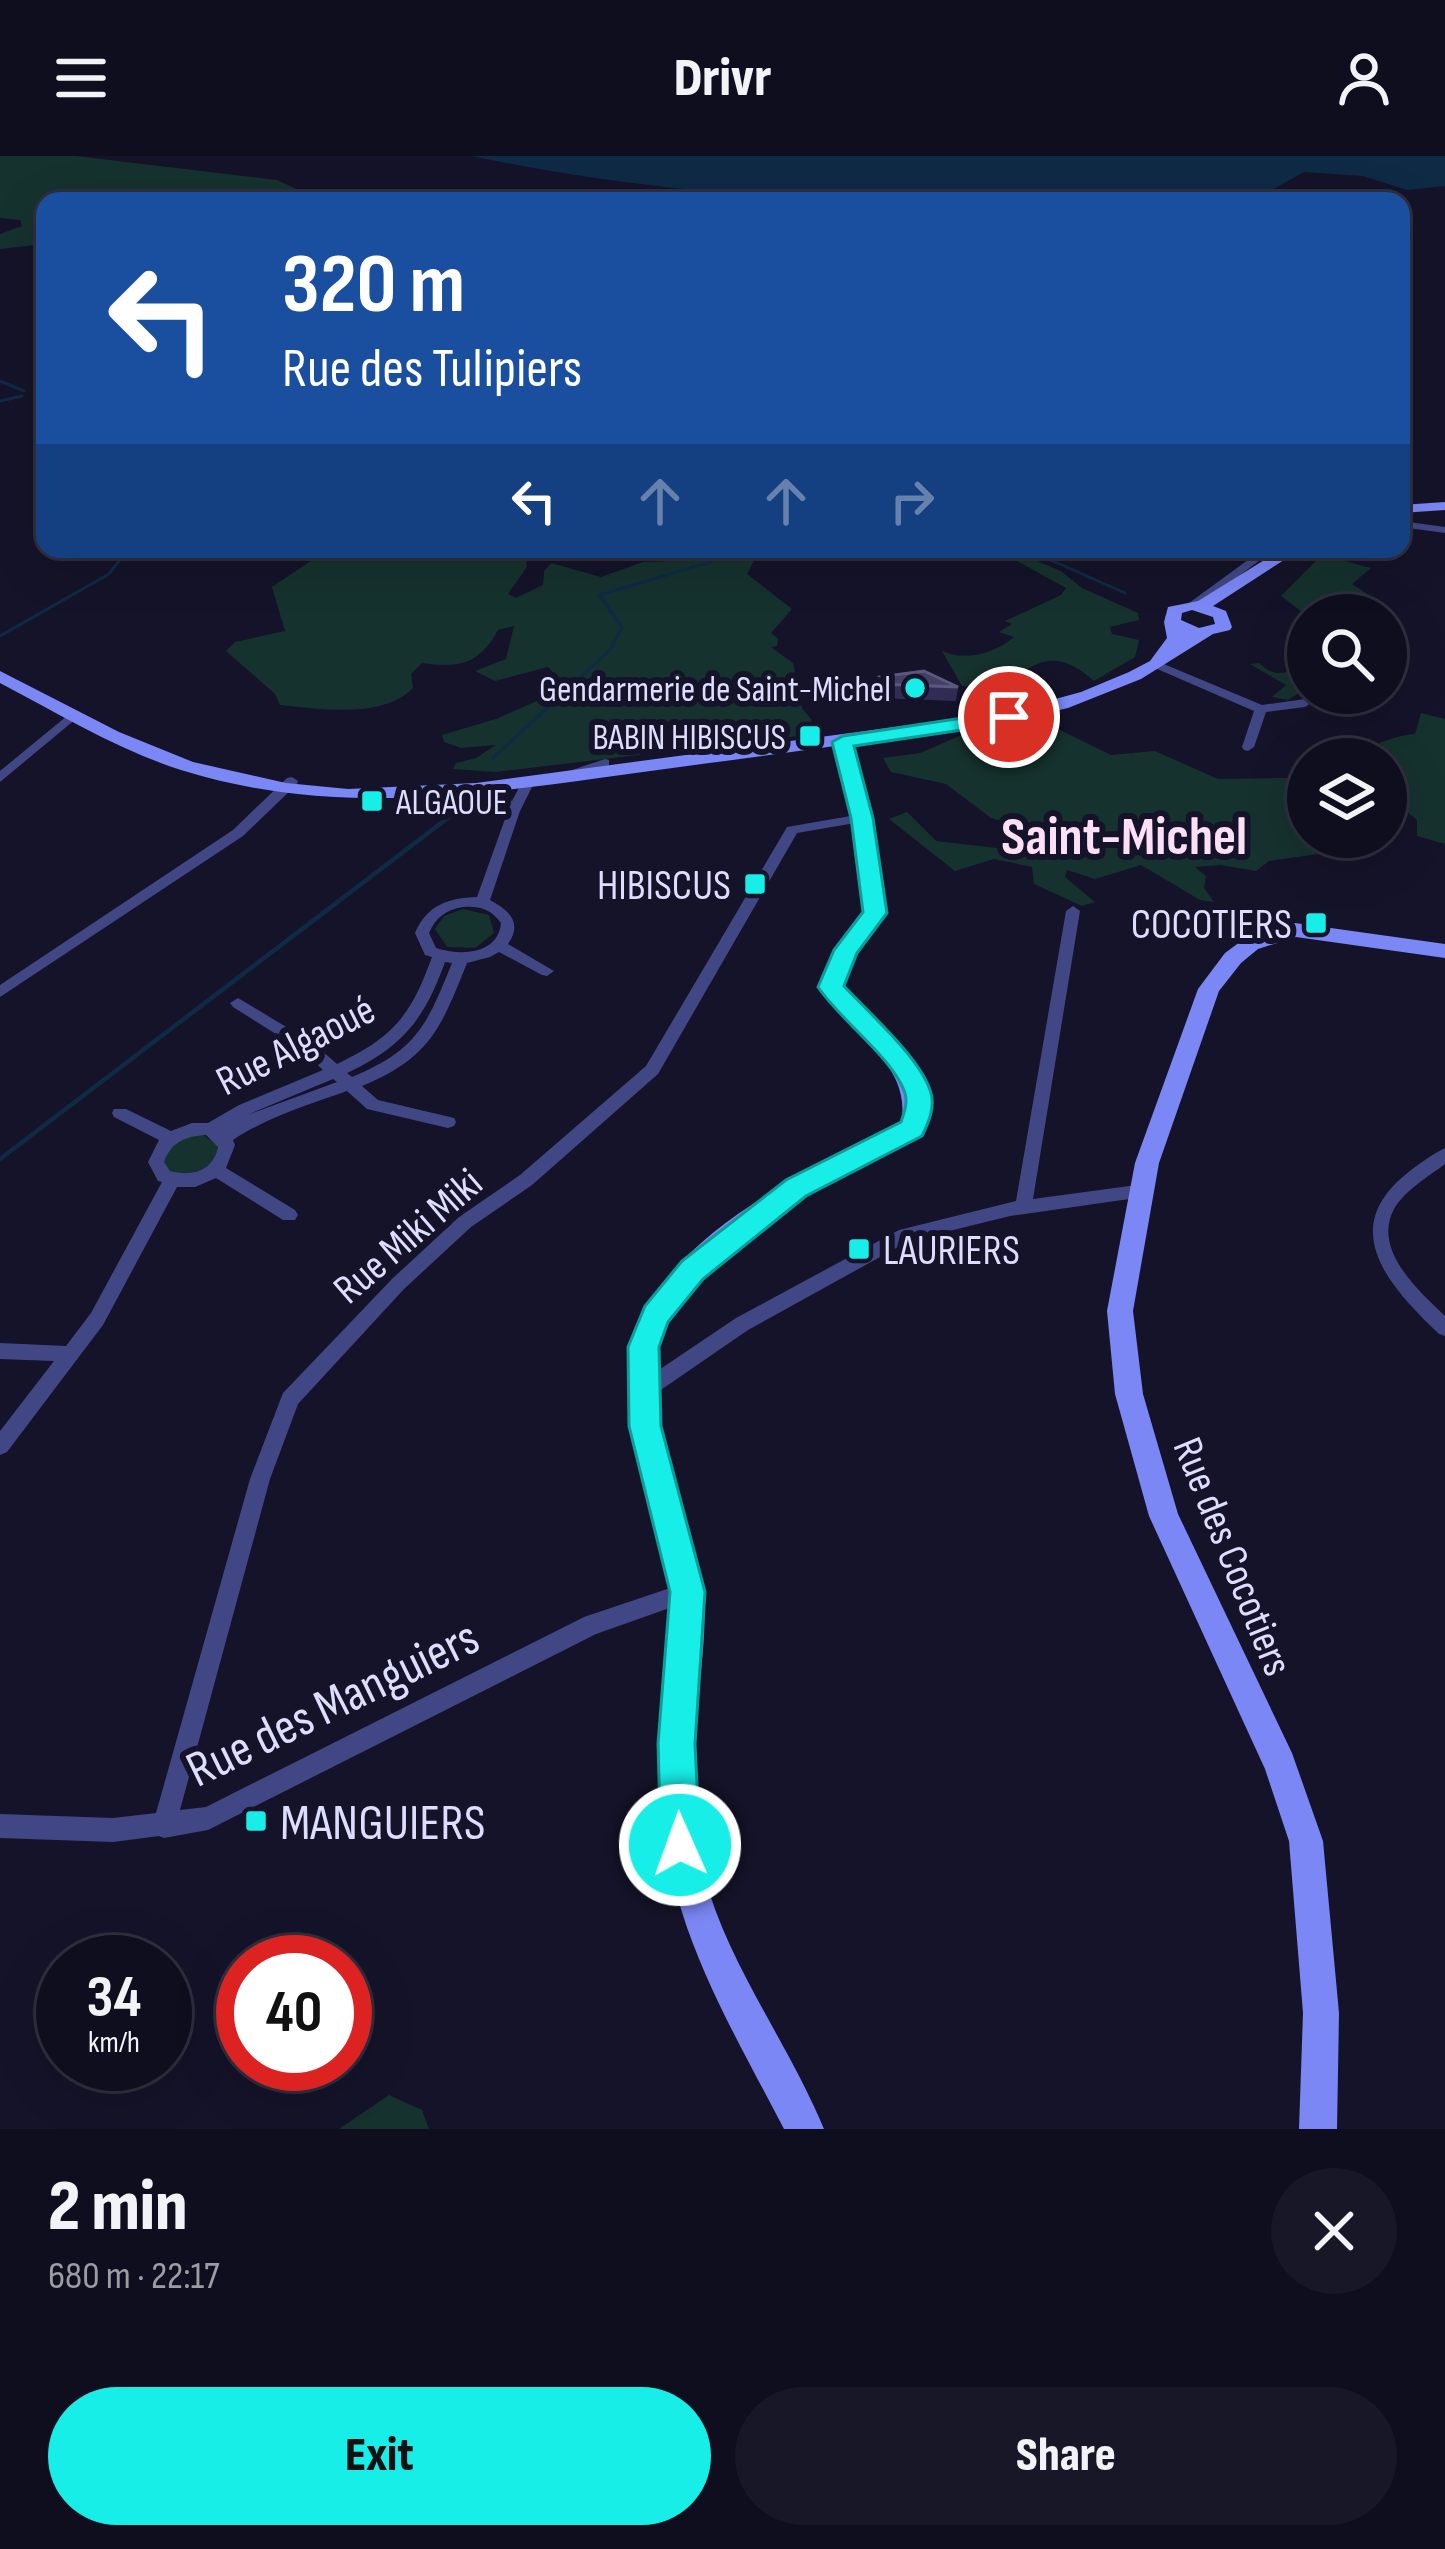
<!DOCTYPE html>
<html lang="en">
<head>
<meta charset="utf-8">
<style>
  body { margin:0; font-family:"Sofia Sans Condensed",sans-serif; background:#181728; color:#f1f3f6; height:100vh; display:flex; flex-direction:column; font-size:45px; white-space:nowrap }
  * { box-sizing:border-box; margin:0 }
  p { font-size:39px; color:#9b9ca4 }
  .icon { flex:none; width:66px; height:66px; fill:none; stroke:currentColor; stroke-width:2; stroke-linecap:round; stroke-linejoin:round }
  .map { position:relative; height:1973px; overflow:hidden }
  .panel { display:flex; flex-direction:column; background:#0f0e1f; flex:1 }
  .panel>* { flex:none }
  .hud { position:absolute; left:36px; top:36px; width:1374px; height:366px; border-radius:24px; box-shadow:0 12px 48px #0002,0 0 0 3px #2f2e3d; background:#1a4fa0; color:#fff; overflow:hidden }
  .buttons { position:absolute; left:1287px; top:438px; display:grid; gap:24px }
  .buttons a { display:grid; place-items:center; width:120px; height:120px; border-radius:50%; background:#0f0e1f; box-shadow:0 12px 48px #0002,0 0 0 3px #2f2e3d; font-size:60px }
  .speed { position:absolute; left:36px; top:1779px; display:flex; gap:24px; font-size:60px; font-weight:700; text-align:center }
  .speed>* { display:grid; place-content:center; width:156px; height:156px; border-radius:50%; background:#0f0e1f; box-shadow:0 12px 48px #0002,0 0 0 3px #2f2e3d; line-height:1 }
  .speed small { font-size:30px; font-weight:400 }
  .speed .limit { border:18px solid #d22; background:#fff; color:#111 }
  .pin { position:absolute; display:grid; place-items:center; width:102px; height:102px; color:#fff; margin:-51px; border:6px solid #fff; border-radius:50%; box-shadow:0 3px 12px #0007 }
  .me { position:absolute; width:132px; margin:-66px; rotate:358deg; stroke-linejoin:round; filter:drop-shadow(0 0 9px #0008) }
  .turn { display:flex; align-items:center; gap:42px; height:252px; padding:0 48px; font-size:54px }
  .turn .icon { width:156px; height:156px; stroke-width:2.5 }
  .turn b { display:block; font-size:84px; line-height:102px }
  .lanes { display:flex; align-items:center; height:114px; padding:0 48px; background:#0003; justify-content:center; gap:60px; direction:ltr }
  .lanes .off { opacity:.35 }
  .round { display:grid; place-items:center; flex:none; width:126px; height:126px; border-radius:63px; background:#181728 }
  .overview { display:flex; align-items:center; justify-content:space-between; height:204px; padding:0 48px }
  h1 { font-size:72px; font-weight:800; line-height:90px }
  .cta { display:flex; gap:24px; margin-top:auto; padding:24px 48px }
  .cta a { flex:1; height:138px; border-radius:72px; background:#17eee8; color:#111; font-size:48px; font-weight:800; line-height:138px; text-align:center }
  .cta a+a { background:#181728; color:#f1f3f6 }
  header { display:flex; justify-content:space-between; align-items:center; height:156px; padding:0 48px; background:#0f0e1f; font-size:54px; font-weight:800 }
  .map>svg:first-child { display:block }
  .green { fill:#16322e }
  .water { fill:#0f2a45 }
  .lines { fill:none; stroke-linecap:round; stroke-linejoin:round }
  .stream-far1 { stroke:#0f2a45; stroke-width:3 }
  .stream { stroke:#0f2a45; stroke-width:4.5 }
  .street { fill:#414784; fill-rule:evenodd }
  .secondary { fill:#7b87f5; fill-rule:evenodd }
  .wall { fill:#302d55 }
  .building { fill:#434067; stroke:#5b597e; stroke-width:3 }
  .route { fill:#17eee8; stroke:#0f9b97; stroke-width:3 }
  .poi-dot { fill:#17eee8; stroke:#141329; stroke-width:4.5 }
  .labels { text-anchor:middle; stroke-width:12; stroke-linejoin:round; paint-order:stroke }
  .far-poi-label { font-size:36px; fill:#ddddfd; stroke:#141329; text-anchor:end }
  .poi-label { font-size:42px; fill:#ddddfd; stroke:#141329; text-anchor:end }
  .street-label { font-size:42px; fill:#ddddfd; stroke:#141329 }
  .near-street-label { font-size:51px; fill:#ddddfd; stroke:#141329 }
  .near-poi-label { font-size:51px; fill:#ddddfd; stroke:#141329; text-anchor:start }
  .district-label { font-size:54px; font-weight:bold; fill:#fddff6; stroke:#141329 }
</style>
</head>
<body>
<header><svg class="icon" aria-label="menu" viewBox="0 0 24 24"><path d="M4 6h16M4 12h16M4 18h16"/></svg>Drivr<svg class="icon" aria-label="person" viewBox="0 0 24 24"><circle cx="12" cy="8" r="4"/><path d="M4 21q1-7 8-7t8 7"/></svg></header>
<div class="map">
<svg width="1445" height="1973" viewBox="0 0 1445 1973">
  <rect width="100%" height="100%" fill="#141329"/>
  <g class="green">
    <polygon points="0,0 76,0 277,24 323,45 45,45 45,88 0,93 0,78 22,70 20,64 0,62"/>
    <path d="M344,393H525L527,411L508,438L516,442L543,429L544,415L551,407L601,421L643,406L694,404L676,394L650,393H760L747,418L792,453L771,477L778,483L777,490L771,491L793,507L802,552L811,563L815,578L496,616L453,613L456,607L476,602L496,589L461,592L444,586L442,579L496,563L548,540L557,521L548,511L495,525L475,515L506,503L514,470L498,474C479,509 459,512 422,507L411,518L413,532C383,563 320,553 280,549L275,538L226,495L235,486L285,475L272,431L318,400Z"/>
    <path d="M995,393H1009L1061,415L1082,432L1138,457L1139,464L1110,471L1112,478L1139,484L1135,501L1094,525C1035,473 1027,539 962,530L942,495C967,506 995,497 1014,481L999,476L1012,468L1005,465L1061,439L1066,432Z"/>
    <path d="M1322,399L1371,412L1352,428L1386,450L1395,482L1386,493V459H1308V531L1288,544L1272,541L1286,529L1250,508L1259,507C1272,520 1282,519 1298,512L1300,494L1289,478L1306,459L1281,440Z"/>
    <path d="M1421,557L1445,563V688L1417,680V664L1406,655L1386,672V603H1336C1365,597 1385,580 1415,578Z"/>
    <polygon points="1046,567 1111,599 1155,595 1218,623 1287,622 1308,609 1308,681 1368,681 1362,692 1269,705 1256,715 1220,709 1195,711 1206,720 1204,732 1214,746 1200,744 1141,709 1095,723 1067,714 1065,721 1095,746 1082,750 1034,728 1032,711 994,703 955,715 889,663 907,656 936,685 1040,697 1059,693 1056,680 991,662 946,628 891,616 883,602 920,597 964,578 1009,578 1021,569"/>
    <polygon points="463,753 489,759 494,777 475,792 447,791 435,773 444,760"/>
    <path d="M202,978L218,990C213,1015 198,1016 176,1019L164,1011L163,997L174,984Z"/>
    <polygon points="389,1939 422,1954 429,1973 339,1973"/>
  </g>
  <path class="water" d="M472,0H1445V30L1407,34L1363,20L1304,16L1252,45H1155L1151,39L1133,38C918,55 682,45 472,0Z"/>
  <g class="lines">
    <g class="stream-far1">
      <polyline points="0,225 24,235"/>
      <polyline points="0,245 22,240"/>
      <polyline points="1026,393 1125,437"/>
      <polyline points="0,480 109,418 128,393"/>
      <polyline points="493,602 610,494 622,471 599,439 711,406 719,393"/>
      <polyline points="453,658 458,654"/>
    </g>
    <polyline class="stream" points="0,1003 457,655"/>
    <g class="street">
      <polygon points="1401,365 1445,371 1445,377 1401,371"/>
      <polygon points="1263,393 1275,393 1197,451 1189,451 1189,447"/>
      <polygon points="1159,506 1262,549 1305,543 1311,547 1305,551 1266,556 1254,591 1248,595 1244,594 1242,591 1254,555 1155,512 1155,508"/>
      <polygon points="73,555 79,559 77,562 0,626 0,615"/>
      <polygon points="605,603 609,604 609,610 575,619 569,615"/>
      <polygon points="292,621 298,625 297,628 243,680 0,841 0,829 233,674 287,622"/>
      <path d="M529,621L535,625L520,655L490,744C509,754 523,767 508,788L554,815L547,820L542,819L499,796L490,801L467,807C441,872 430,902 362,930L378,944L454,962L456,966L454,970L448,972L367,953L347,935C307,949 268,961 233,984L235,989L226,1012L295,1054L298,1059L295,1064H283L216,1022L195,1031H177L103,1169L7,1296L0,1299V1275L54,1205L0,1203V1187L66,1190L91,1157L162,1026L158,1025L148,1006L159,984L114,961L112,957L114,953H126L171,975L192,967H208L239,949L323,914L303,895L233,851L230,847L238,842L313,887L337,908C394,881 411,859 432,801L425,799L415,777C427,749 448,742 477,741L510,649H501L465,633L471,629L476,630L512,645L524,622ZM463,751C479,750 491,753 501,767C498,799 460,800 436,792L429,777C436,761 446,754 463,751ZM445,806L452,807C427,869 417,894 352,921L347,917C403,891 425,862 445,806ZM333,923L337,926L247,959ZM206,979L218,991C213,1015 192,1021 170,1015L164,1006C171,986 186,980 206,979Z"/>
      <polygon points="862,658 867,659 867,665 797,677 658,918 532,1029 471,1071 404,1133 298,1248 270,1323 180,1654 206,1651 584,1461 688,1426 695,1429 699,1436 695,1443 596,1478 208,1674 164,1682 159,1680 113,1686 0,1682 0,1658 113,1662 156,1657 250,1323 283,1237 392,1123 459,1061 520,1019 646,910 787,671"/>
      <polygon points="1073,750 1080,755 1033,1043 1144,1028 1150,1030 1152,1035 1150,1040 1010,1060 909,1085 748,1174 652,1240 645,1242 638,1240 636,1234 638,1228 736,1162 899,1074 1016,1045 1066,755"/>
      <path d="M1445,992V1008C1428,1021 1405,1034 1394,1053C1372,1094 1419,1135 1445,1160V1180L1439,1178C1391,1132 1337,1075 1405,1019C1417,1009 1431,999 1445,992Z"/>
    </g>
    <g class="secondary">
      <polygon points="1445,346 1445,354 1401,357 1401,349"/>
      <path d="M1282,393H1301L1213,450L1226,455L1232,471L1230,474L1213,478L1141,523L1068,552L1008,566L852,588L872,662L885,757L856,796L842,831C873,876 948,914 920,978C843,1018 707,1086 668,1165C629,1242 690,1351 702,1430C709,1475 699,1521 695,1566C690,1615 691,1671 704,1719C729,1811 788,1886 824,1973H784C722,1854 660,1755 660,1617C659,1553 680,1490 671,1426C659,1340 602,1246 643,1160C684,1071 817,1009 901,967C913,908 848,876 820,831L835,794L865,756L852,662L835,590C756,601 677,611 599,622C456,642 322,658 181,614C118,594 59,558 0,527V515L119,576L193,606L286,627L348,633L476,627L1008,556L1081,536L1129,516L1150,505L1167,482L1164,466L1168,451L1198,445ZM1192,454L1213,461L1215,468L1199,472L1181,464L1182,457Z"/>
      <polygon points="1295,767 1445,788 1445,802 1296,781 1258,793 1241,807 1219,835 1159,1007 1133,1155 1143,1238 1178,1358 1292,1597 1323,1685 1339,1857 1337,1973 1299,1973 1303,1857 1289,1685 1265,1613 1149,1360 1115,1238 1107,1155 1135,1007 1198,833 1225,797 1244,783"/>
    </g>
  </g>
  <polygon class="wall" points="879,521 958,531 956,545 878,542"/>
  <polygon class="building" points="924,515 958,531 879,528 879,521"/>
  <path class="route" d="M1009,555L1016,557V566L854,590L873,662L887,757L857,797L844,830C868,856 919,901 930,934C936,949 929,966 922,980L806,1040L703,1123L668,1166L659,1191L661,1270L705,1436L695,1588L700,1689L694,1703L680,1708L666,1703L661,1689L658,1588L670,1436L629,1270L628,1191L645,1150L682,1105L786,1024L901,966C904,957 908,947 905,937C893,902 840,864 818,831L834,794L863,756L851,662L832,586L843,580Z"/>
  <g class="poi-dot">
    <circle cx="915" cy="532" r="12"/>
    <rect x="798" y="568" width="24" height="24" rx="6"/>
    <rect x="360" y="633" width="24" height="24" rx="6"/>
    <rect x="743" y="716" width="24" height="24" rx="6"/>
    <rect x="1304" y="755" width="24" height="24" rx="6"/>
    <rect x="847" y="1081" width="24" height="24" rx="6"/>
    <rect x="244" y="1653" width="24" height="24" rx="6"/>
  </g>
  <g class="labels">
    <g class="far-poi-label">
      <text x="891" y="545">Gendarmerie de Saint-Michel</text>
      <text x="786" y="593">BABIN HIBISCUS</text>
      <text x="396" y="658" text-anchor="start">ALGAOUE</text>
    </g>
    <g class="poi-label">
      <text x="731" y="743">HIBISCUS</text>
      <text x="1292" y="782">COCOTIERS</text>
      <text x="883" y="1108" text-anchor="start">LAURIERS</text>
    </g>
    <g class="street-label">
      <text transform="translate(295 888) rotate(-27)" y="15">Rue Algaoué</text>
      <text transform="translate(407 1079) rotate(-41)" y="15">Rue Miki Miki</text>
      <text transform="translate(1234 1400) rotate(68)" y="15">Rue des Cocotiers</text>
    </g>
    <g class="near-street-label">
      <text transform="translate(332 1546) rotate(-26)" y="18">Rue des Manguiers</text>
    </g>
    <g class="near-poi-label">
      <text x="280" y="1683">MANGUIERS</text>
    </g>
    <g class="district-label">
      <text x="1124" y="698">Saint-Michel</text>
    </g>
  </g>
</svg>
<div class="buttons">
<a><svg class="icon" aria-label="search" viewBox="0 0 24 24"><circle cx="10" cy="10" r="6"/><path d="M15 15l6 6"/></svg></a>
<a><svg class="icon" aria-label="layers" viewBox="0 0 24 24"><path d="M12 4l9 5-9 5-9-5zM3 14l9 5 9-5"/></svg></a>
</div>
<div class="speed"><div>34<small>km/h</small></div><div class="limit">40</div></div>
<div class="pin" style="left:1009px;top:561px;background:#d93025"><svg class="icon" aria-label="arrive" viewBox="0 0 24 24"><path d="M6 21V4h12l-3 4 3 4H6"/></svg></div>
<svg class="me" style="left:680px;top:1689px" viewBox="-20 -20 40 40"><circle r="17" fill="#17eee8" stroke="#fff" stroke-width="3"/><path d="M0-11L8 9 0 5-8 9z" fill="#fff"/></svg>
<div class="hud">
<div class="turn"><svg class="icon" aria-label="left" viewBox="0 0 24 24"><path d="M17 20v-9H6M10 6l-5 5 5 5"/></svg><div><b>320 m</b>Rue des Tulipiers</div></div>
<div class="lanes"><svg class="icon" aria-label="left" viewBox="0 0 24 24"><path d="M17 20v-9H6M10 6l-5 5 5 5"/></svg><svg class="icon off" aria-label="ahead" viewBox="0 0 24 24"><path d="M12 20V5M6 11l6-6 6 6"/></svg><svg class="icon off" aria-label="ahead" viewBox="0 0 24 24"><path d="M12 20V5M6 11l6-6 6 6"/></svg><svg class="icon off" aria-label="right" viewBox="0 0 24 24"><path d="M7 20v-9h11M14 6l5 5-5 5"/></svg></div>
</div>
</div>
<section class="panel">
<div class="overview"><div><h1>2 min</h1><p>680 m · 22:17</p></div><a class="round"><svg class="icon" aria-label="close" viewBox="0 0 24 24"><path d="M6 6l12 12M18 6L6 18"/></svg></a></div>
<div class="cta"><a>Exit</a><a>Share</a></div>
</section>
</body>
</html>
